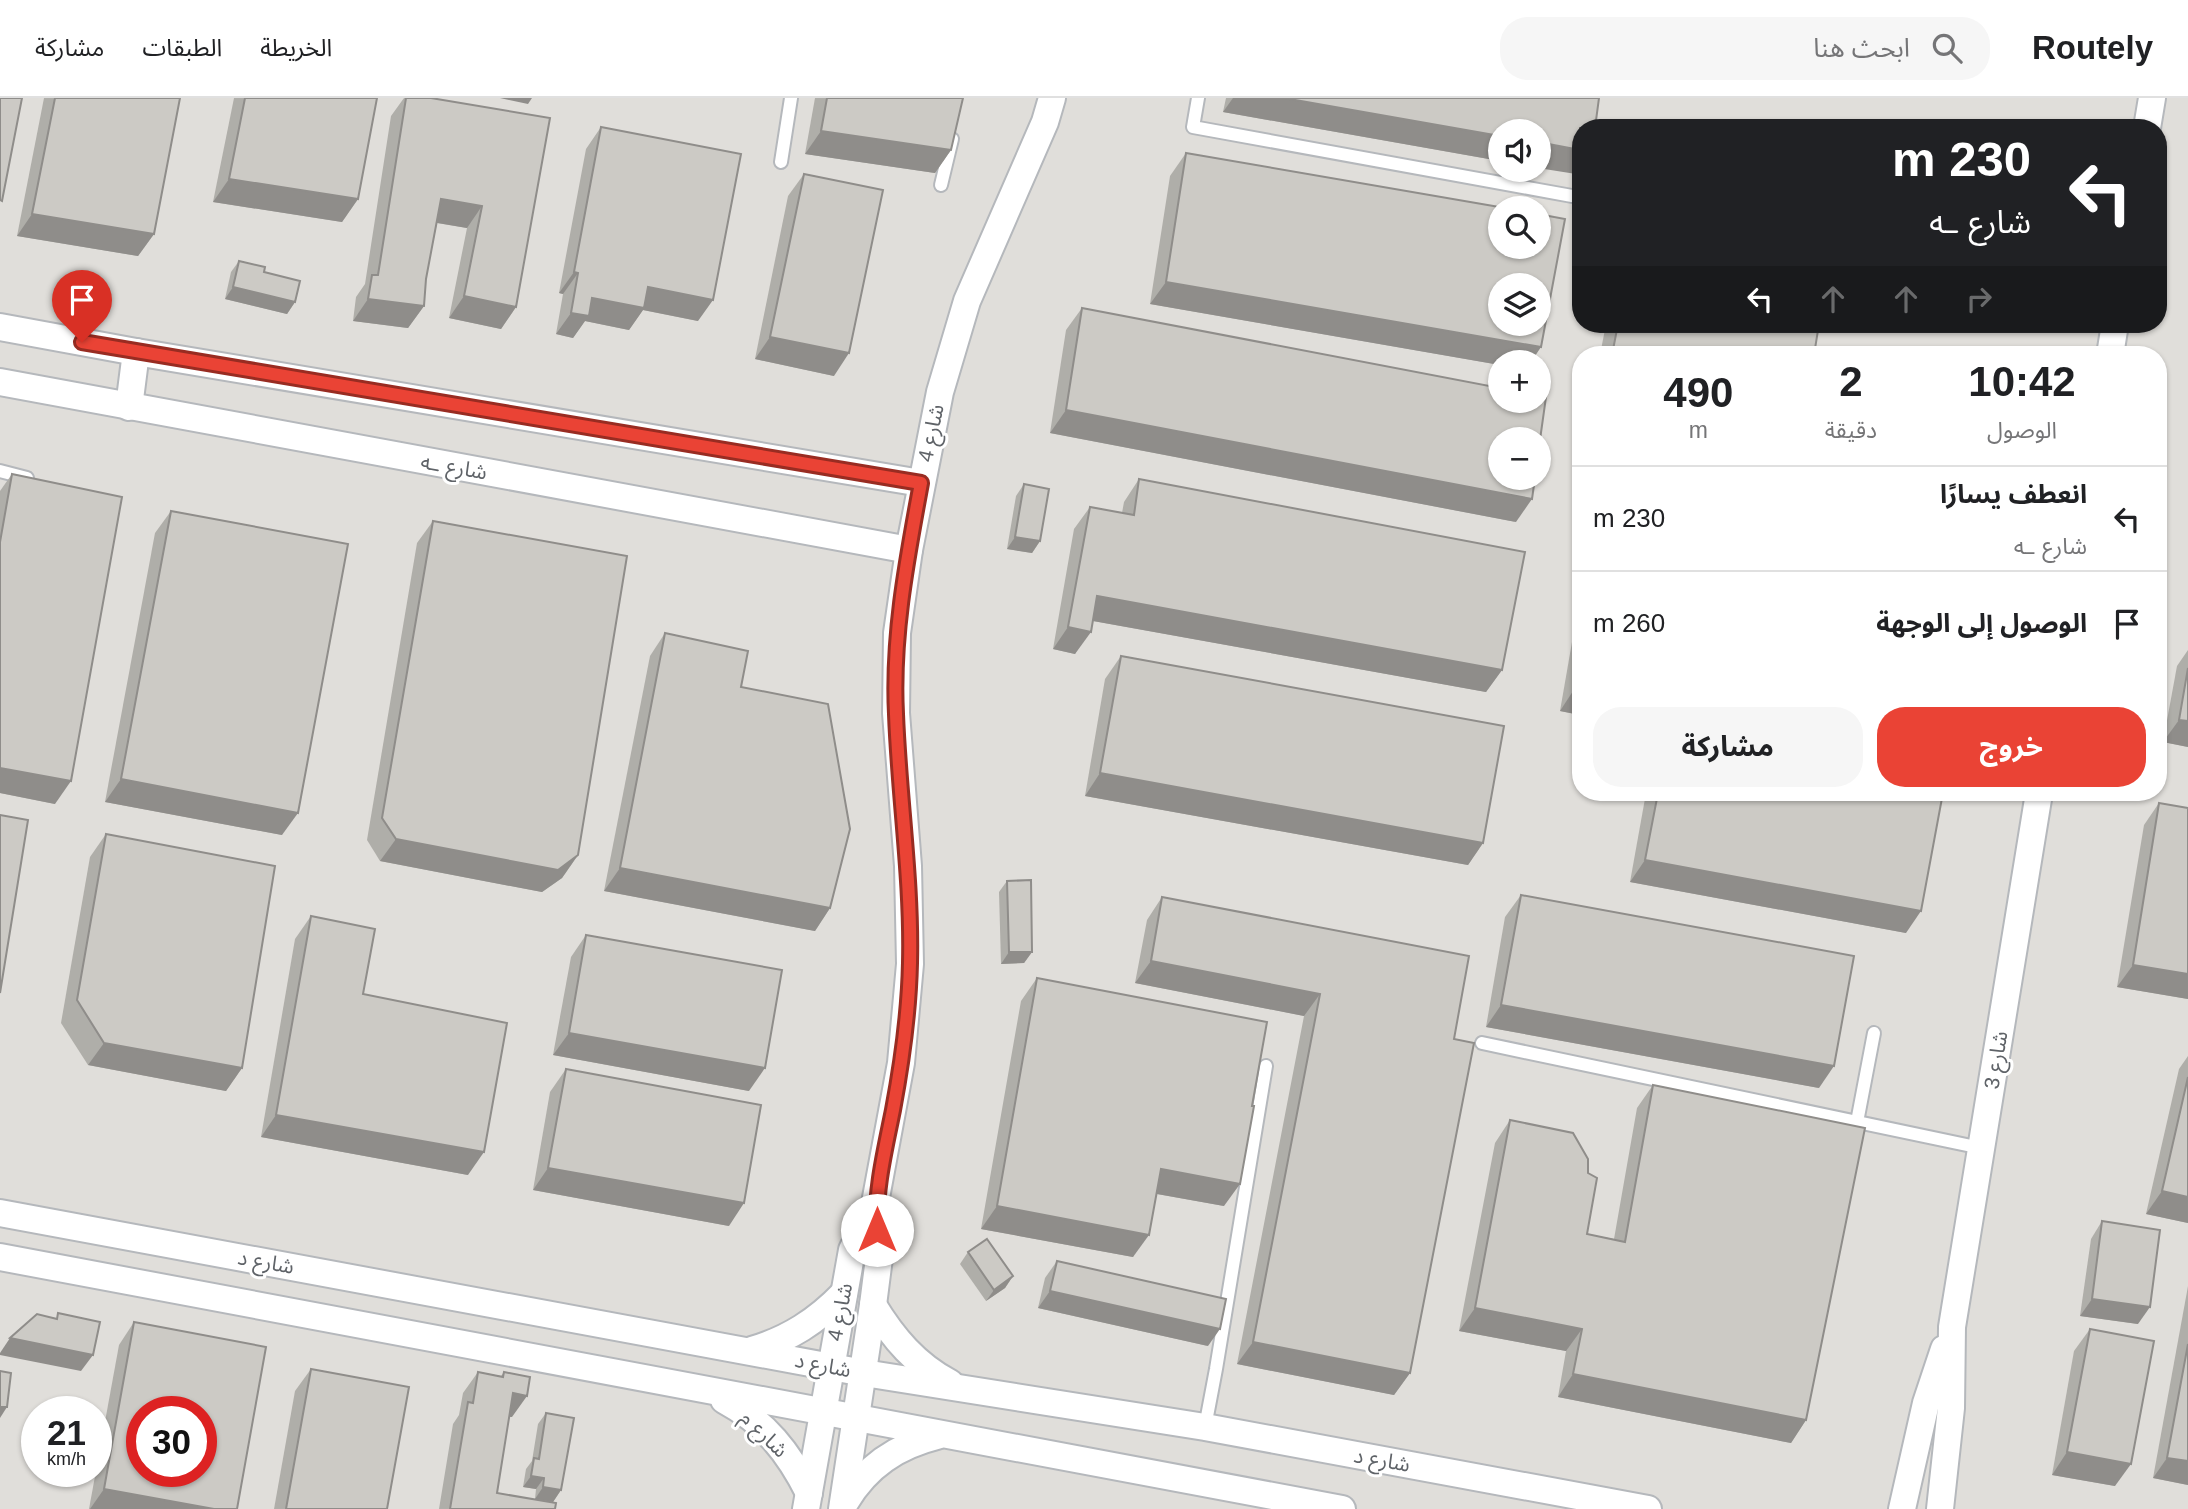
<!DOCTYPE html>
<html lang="ar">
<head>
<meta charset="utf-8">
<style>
  body { margin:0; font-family:Helvetica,"Noto Sans Arabic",sans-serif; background:#f6f6f6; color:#202124; direction:rtl; height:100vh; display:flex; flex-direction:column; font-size:26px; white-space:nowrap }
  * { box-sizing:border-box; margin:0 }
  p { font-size:23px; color:#757577 }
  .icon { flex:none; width:38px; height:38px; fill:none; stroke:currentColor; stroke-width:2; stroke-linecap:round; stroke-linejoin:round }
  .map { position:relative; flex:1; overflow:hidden; direction:ltr }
  .details { position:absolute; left:1572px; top:248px; width:595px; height:455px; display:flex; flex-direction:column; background:#fff; border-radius:28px; box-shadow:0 2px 5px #0004; direction:rtl }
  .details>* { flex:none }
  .hud { position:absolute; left:1572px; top:21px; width:595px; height:214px; border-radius:28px; box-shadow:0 2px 5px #0004; direction:rtl; background:#202124; color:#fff; overflow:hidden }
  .fabs { position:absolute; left:1488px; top:21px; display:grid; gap:14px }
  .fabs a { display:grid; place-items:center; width:63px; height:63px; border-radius:50%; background:#fff; box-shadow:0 2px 5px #0004; font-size:35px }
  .speed { position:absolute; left:21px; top:1298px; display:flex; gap:14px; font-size:35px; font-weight:700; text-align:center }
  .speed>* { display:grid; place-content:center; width:91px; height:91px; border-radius:50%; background:#fff; box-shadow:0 2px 5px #0004; line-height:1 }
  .speed small { font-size:18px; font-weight:400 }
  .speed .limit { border:10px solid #d22; background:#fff; color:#111 }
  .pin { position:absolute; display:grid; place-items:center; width:60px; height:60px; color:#fff; margin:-72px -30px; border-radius:50% 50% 50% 0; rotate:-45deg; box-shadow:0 0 7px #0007 }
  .pin .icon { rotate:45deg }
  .me { position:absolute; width:77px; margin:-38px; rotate:0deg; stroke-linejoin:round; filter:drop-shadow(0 0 5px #0008) }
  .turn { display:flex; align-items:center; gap:24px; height:147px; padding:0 21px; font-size:32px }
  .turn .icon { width:91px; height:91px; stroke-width:2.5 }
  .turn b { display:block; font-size:49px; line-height:60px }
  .lanes { display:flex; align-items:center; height:66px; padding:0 21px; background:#0003; justify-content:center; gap:35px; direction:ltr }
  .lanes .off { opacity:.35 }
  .eta { display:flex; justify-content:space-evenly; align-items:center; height:119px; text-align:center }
  .eta b { font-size:42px; font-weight:700; line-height:49px }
  .action { display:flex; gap:14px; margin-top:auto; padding:14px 21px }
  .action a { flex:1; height:80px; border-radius:28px; background:#ea4335; color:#fff; font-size:28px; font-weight:700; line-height:80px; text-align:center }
  .action a+a { background:#f6f6f6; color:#202124 }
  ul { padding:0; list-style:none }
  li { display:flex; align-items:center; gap:21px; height:105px; padding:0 21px; border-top:2px solid #e0e0e0 }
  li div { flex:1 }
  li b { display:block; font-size:26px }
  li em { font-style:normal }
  header { display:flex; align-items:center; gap:42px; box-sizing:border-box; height:98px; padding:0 35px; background:#fff; border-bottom:2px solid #e0e0e0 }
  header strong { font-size:33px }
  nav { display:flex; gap:38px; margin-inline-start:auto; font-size:24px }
  .search { width:490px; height:63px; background:#f6f6f6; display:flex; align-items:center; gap:18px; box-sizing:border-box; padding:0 24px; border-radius:28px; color:#757577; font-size:26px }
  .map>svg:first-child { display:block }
  .industrial { fill:#e0deda; fill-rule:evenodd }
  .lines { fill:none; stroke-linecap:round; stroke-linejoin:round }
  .lane-casing { stroke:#b5b8bc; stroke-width:16 }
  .street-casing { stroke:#b5b8bc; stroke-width:30 }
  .lane { stroke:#fff; stroke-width:12 }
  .street { stroke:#fff; stroke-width:26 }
  .wall { fill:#afaea9 }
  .shaded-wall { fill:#8f8d8a }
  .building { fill:#cccac5; stroke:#8f8d8a; stroke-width:2; fill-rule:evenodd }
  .route-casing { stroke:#982c22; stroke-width:18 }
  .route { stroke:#ea4335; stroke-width:12 }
  .labels { text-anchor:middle; stroke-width:6; stroke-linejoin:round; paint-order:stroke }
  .street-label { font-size:21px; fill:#5f6368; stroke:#fff }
</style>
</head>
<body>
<header>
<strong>Routely</strong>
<div class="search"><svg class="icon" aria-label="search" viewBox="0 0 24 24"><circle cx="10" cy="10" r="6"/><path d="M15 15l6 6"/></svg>ابحث هنا</div>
<nav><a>الخريطة</a><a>الطبقات</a><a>مشاركة</a></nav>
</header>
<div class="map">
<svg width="2188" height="1411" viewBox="0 0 2188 1411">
  <rect width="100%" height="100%" fill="#f1efe8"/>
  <path class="industrial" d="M0,0H2188V1411H0ZM1580,30H2158V226H1580ZM1500,33H1538V72H1500ZM1500,110H1538V149H1500ZM1500,187H1538V226H1500ZM1580,257H2158V695H1580ZM1500,264H1538V303H1500ZM1500,341H1538V380H1500ZM37,1314H96V1374H37ZM142,1314H201V1374H142Z"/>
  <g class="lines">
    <defs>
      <g id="lane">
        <polyline points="1198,0 1193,29 1572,98"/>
        <polyline points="781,64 791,0"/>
        <polyline points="941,87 952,41"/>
        <polyline points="0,373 27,380"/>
        <polyline points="1482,945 1981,1050"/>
        <polyline points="1857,1024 1874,935"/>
        <polyline points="1205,1329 1216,1271 1266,968"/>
      </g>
      <g id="street">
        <polyline points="2147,30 2152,0"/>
        <polyline points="0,229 136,254 921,385"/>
        <polyline points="2110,257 2115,226"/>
        <polyline points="0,284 909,452"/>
        <polyline points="129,309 136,254"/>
        <polyline points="0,1115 864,1275 1205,1329 1648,1411"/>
        <polyline points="0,1159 1342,1411"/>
        <path d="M873,1207C893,1240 916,1267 950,1285"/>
        <path d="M752,1252C789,1241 817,1223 844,1195"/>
        <path d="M724,1302C765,1324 789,1355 809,1395"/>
        <path d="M846,1403C867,1368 897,1348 937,1338"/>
        <polyline points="806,1411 852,1152 875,1106"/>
        <polyline points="842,1411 873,1207 879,1160 875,1105 901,965 910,866 908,768 896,615 897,535 909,452 940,294 967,203 1045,24 1052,0"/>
        <polyline points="1902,1411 1926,1305 1944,1251"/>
        <polyline points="1940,1411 1951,1310 1952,1229 2039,695"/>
      </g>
    </defs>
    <use href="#lane" class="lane-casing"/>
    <use href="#street" class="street-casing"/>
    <use href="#lane" class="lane"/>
    <use href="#street" class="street"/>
  </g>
  <g class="wall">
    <polygon points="44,0 180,0 154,136 138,158 17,138"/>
    <polygon points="234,0 377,0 358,101 342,124 213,104"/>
    <polygon points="404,0 431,0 550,20 516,209 501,231 449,220 467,130 437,125 426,181 424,208 408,230 353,223 356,199 365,186 391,18"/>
    <polygon points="815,0 963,0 951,52 935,75 805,56"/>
    <polygon points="1226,0 1599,0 1580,30 1580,70 1576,76 1500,33 1500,63 1223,14"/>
    <polygon points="601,29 698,223 643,212 629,232 585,223 573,240 556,236 563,196 559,195 586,51"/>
    <polygon points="1186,55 1500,264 1500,267 1150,206 1170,78"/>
    <polygon points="804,76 834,278 755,261 788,98"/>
    <polygon points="239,163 264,174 295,204 287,216 225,201 231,174"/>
    <polygon points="1082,210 1516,424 1050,335 1066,232"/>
    <polygon points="1606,226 1819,226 1814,257 1600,257"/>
    <polygon points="1580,370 1580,414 1573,412"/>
    <polygon points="12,376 55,706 0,695 0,393"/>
    <polygon points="1139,381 1502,572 1486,594 1093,523 1075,556 1053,551 1074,431 1090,409 1122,415 1124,404"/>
    <polygon points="1024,386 1040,443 1032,455 1007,451 1016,398"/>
    <polygon points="171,413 282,737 105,704 155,435"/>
    <polygon points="433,423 578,757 562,780 542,794 380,763 367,742 417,445"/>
    <polygon points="1580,498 1580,617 1560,613"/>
    <polygon points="665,535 741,589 830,810 815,833 604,793 650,558"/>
    <polygon points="2188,552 2188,649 2163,644 2177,568"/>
    <polygon points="1121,558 1483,745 1468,767 1085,698 1105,581"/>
    <polygon points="1646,695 1912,695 1906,835 1630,784"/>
    <polygon points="2159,705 2188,901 2117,889 2144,727"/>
    <polygon points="106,736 242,970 226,993 88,967 61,925 90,759"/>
    <polygon points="1007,783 1032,854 1024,865 1001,866 999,794"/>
    <polygon points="1521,797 1819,990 1486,929 1505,819"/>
    <polygon points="1162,799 1454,941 1410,1275 1394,1297 1237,1266 1304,918 1135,885 1147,822"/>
    <polygon points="311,818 363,896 468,1077 261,1039 295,841"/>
    <polygon points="586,837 749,993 553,957 571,859"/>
    <polygon points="1037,880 1224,1108 1157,1096 1133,1159 981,1131 1021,903"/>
    <polygon points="2188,958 2188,1125 2146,1116 2179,971"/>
    <polygon points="566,971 729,1128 533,1092 550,994"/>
    <polygon points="1653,987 1806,1322 1791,1345 1558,1299 1566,1253 1459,1233 1495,1045 1510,1022 1587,1136 1614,1141 1637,1010"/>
    <polygon points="2102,1123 2138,1226 2080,1218 2091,1141"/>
    <polygon points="968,1154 1013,1178 1005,1190 986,1203 960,1166"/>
    <polygon points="1057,1163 1208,1248 1038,1210 1045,1180"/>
    <polygon points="2188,1188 2188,1387 2153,1380"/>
    <polygon points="134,1224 237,1411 89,1411 119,1247"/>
    <polygon points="2090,1231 2115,1388 2052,1377 2074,1253"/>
    <polygon points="311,1271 387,1411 274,1411 295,1293"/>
    <polygon points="478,1274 501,1278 504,1274 512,1319 509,1319 497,1395 555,1411 439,1411 453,1326 459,1317 463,1295"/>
    <polygon points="546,1315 561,1392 553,1404 535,1401 536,1391 523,1389 526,1371 532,1363 538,1326"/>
  </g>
  <g class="shaded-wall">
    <polygon points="500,0 532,0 528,6"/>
    <polygon points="1233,0 1284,0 1500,38 1500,63 1223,14"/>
    <polygon points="821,33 951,52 935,75 805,56"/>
    <polygon points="1538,44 1580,52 1580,70 1576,76 1538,70"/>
    <polygon points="229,81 358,101 342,124 213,104"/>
    <polygon points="441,101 482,108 467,130 426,123"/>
    <polygon points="32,116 154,136 138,158 17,138"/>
    <polygon points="574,174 578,175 563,196 559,195"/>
    <polygon points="1166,184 1541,249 1531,264 1500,264 1500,267 1150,206"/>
    <polygon points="233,189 295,204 287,216 225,201"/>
    <polygon points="648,189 713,202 698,223 643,212 629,232 585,223 573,240 556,236 571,215 592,200"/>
    <polygon points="464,198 516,209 501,231 449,220"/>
    <polygon points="368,201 424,208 408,230 353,223"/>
    <polygon points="770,239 849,255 834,278 755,261"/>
    <polygon points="1066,312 1532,401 1516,424 1050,335"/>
    <polygon points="1580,402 1580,414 1573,412"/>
    <polygon points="1015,439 1040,443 1032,455 1007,451"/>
    <polygon points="1097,498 1502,572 1486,594 1082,521"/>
    <polygon points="1068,529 1091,534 1075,556 1053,551"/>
    <polygon points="1575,590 1580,591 1580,617 1560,613"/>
    <polygon points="2179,622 2188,623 2188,649 2163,644"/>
    <polygon points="0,670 71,683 55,706 0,695"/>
    <polygon points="1100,675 1483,745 1468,767 1085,698"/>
    <polygon points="121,681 298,715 282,737 105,704"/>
    <polygon points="396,741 578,757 562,780 542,794 380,763"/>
    <polygon points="1645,762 1921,813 1906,835 1630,784"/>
    <polygon points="620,770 830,810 815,833 604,793"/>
    <polygon points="1009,854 1032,854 1024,865 1001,866"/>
    <polygon points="1151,863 1320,896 1304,918 1135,885"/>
    <polygon points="2133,867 2188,876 2188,901 2117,889"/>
    <polygon points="1501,907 1834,968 1819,990 1486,929"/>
    <polygon points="569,935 765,970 749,993 553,957"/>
    <polygon points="104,945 242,970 226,993 88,967"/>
    <polygon points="276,1017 484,1054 468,1077 261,1039"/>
    <polygon points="548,1070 744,1105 729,1128 533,1092"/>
    <polygon points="1161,1071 1240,1086 1224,1108 1146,1094"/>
    <polygon points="2162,1093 2188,1099 2188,1125 2146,1116"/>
    <polygon points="997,1108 1149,1137 1133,1159 981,1131"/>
    <polygon points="1013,1178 1005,1190 986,1203 994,1192"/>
    <polygon points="1050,1193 1220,1231 1208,1248 1038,1210"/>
    <polygon points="2092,1201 2150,1209 2138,1226 2080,1218"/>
    <polygon points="1475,1210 1582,1231 1566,1253 1459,1233"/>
    <polygon points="10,1240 93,1257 81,1273 0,1257 0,1255"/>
    <polygon points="1253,1244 1410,1275 1394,1297 1237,1266"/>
    <polygon points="1573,1276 1806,1322 1791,1345 1558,1299"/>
    <polygon points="513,1295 527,1298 512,1319 498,1317"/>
    <polygon points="0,1309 7,1309 0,1320"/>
    <polygon points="2067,1354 2131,1366 2115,1388 2052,1377"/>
    <polygon points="2167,1360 2188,1363 2188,1387 2153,1380"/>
    <polygon points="531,1378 544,1380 536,1391 523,1389"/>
    <polygon points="543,1389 561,1392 553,1404 535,1401"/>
    <polygon points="104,1391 214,1411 90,1411"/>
  </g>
  <g class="building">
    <polygon points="0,0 22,0 2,103 0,102"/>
    <polygon points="55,0 180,0 154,136 32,116"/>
    <polygon points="245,0 377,0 358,101 229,81"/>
    <polygon points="406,0 431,0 550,20 516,209 464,198 482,108 441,101 426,181 424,208 368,201 372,177 378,177"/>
    <polygon points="827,0 963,0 951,52 821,33"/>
    <polygon points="1284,0 1599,0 1595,30 1580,30 1580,52 1538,44 1538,33 1500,33 1500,38"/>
    <polygon points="601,29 741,56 713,202 648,189 644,210 592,200 589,218 571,215 578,175 574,174"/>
    <path d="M1186,55L1505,110H1500V149H1538V116L1565,121L1541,249L1166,184ZM1500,187H1538V226H1500Z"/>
    <polygon points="804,76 883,92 849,255 770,239"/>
    <polygon points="239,163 265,169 264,174 300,183 295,204 233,189"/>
    <polygon points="1082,210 1500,290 1500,303 1538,303 1538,297 1546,299 1538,356 1538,341 1500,341 1500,380 1535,380 1532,401 1066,312"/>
    <polygon points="1618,226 1819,226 1814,257 1612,257"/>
    <polygon points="12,376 122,399 71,683 0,670 0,444"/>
    <polygon points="1139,381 1525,454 1502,572 1097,498 1091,534 1068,529 1090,409 1134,417"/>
    <polygon points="1024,386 1049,391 1040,443 1015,439"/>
    <polygon points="171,413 348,446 298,715 121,681"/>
    <polygon points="433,423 627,458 578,757 558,772 396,741 382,720"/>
    <polygon points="665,535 748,553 741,589 828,606 850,731 830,810 620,770"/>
    <polygon points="1121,558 1504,628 1483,745 1100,675"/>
    <polygon points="1580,564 1580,591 1575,590"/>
    <polygon points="2188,570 2188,623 2179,622"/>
    <polygon points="1658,695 1912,695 1942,700 1921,813 1645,762"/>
    <polygon points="2159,705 2188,710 2188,876 2133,867"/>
    <polygon points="0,717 28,722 0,895"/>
    <polygon points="106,736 275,768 242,970 104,945 77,902"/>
    <polygon points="1031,782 1032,854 1009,854 1007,783"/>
    <polygon points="1521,797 1854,858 1834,968 1501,907"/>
    <polygon points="1162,799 1469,858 1454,941 1474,945 1410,1275 1253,1244 1320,896 1151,863"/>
    <polygon points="311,818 375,831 363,896 507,925 484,1054 276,1017"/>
    <polygon points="586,837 782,872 765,970 569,935"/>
    <polygon points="1037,880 1267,924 1252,1008 1254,1008 1240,1086 1161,1071 1149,1137 997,1108"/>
    <polygon points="566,971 761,1007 744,1105 548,1070"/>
    <polygon points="2188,979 2188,1099 2162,1093"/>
    <polygon points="1653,987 1865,1030 1806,1322 1573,1276 1582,1231 1475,1210 1510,1022 1573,1035 1588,1061 1588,1075 1597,1080 1587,1136 1625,1144"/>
    <polygon points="2102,1123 2160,1132 2150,1209 2092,1201"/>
    <polygon points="987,1141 1013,1178 994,1192 968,1154"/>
    <polygon points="1057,1163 1226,1201 1220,1231 1050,1193"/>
    <polygon points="58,1215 100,1224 93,1257 10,1240 37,1216 57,1221"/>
    <path d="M134,1224L266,1249L237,1411H214L104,1391ZM142,1314H201V1374H142Z"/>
    <polygon points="2090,1231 2154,1243 2131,1366 2067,1354"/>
    <polygon points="2188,1246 2188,1363 2167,1360"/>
    <polygon points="311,1271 409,1289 387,1411 286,1411"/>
    <polygon points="0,1273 11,1275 7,1309 0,1309"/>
    <polygon points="478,1274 503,1279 504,1274 530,1279 527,1298 513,1295 497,1395 556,1405 555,1411 450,1411 468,1304 473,1305"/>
    <polygon points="546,1315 574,1320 561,1392 543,1389 544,1380 531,1378 534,1360 539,1361"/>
  </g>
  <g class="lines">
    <defs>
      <path id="route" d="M82,244L921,385C907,461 892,538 896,616C899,699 912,781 910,865C909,914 902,964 893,1012C885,1052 875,1092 877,1132"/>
    </defs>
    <use href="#route" class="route-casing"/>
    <use href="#route" class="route"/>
  </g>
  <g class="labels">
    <g class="street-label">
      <text transform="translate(931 335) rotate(-78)" y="7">شارع 4</text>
      <text transform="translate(454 369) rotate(10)" y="7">شارع ـه</text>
      <text transform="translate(1996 962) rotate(-81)" y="7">شارع 3</text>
      <text transform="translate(266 1164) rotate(10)" y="7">شارع د</text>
      <text transform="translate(840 1214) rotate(-79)" y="7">شارع 4</text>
      <text transform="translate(823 1267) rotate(11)" y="7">شارع د</text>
      <text transform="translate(764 1336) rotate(44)" y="7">شارع م</text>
      <text transform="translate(1382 1362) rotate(10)" y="7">شارع د</text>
    </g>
  </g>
</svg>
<div class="fabs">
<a><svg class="icon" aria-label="sound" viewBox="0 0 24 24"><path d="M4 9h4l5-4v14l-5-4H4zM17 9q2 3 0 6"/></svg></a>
<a><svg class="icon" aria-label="search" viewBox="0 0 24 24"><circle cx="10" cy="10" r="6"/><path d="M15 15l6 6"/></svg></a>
<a><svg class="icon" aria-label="layers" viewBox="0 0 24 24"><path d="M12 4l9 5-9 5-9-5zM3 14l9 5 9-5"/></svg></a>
<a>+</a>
<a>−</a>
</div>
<div class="speed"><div>21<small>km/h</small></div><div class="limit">30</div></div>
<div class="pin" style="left:82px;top:244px;background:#d93025"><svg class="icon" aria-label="arrive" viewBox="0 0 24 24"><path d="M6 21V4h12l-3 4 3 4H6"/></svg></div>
<svg class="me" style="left:877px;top:1132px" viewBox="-20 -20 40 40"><circle r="19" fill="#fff"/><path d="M0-13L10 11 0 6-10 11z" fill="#ea4335"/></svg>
<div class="hud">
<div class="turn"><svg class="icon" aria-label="left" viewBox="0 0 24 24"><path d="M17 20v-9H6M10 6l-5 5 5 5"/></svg><div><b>230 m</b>شارع ـه</div></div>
<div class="lanes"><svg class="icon" aria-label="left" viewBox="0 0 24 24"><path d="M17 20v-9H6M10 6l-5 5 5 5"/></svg><svg class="icon off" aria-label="ahead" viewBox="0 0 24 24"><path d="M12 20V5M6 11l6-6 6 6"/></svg><svg class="icon off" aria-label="ahead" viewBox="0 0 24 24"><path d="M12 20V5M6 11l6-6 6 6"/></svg><svg class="icon off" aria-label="right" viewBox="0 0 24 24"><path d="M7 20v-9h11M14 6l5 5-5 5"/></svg></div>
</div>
<section class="details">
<div class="eta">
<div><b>10:42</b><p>الوصول</p></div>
<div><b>2</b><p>دقيقة</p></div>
<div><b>490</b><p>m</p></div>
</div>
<ul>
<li><svg class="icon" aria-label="left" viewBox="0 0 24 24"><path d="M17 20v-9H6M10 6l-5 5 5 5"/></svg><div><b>انعطف يسارًا</b><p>شارع ـه</p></div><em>230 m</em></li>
<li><svg class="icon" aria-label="arrive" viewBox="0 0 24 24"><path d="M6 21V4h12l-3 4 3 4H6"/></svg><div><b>الوصول إلى الوجهة</b></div><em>260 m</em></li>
</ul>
<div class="action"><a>خروج</a><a>مشاركة</a></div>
</section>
</div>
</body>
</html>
